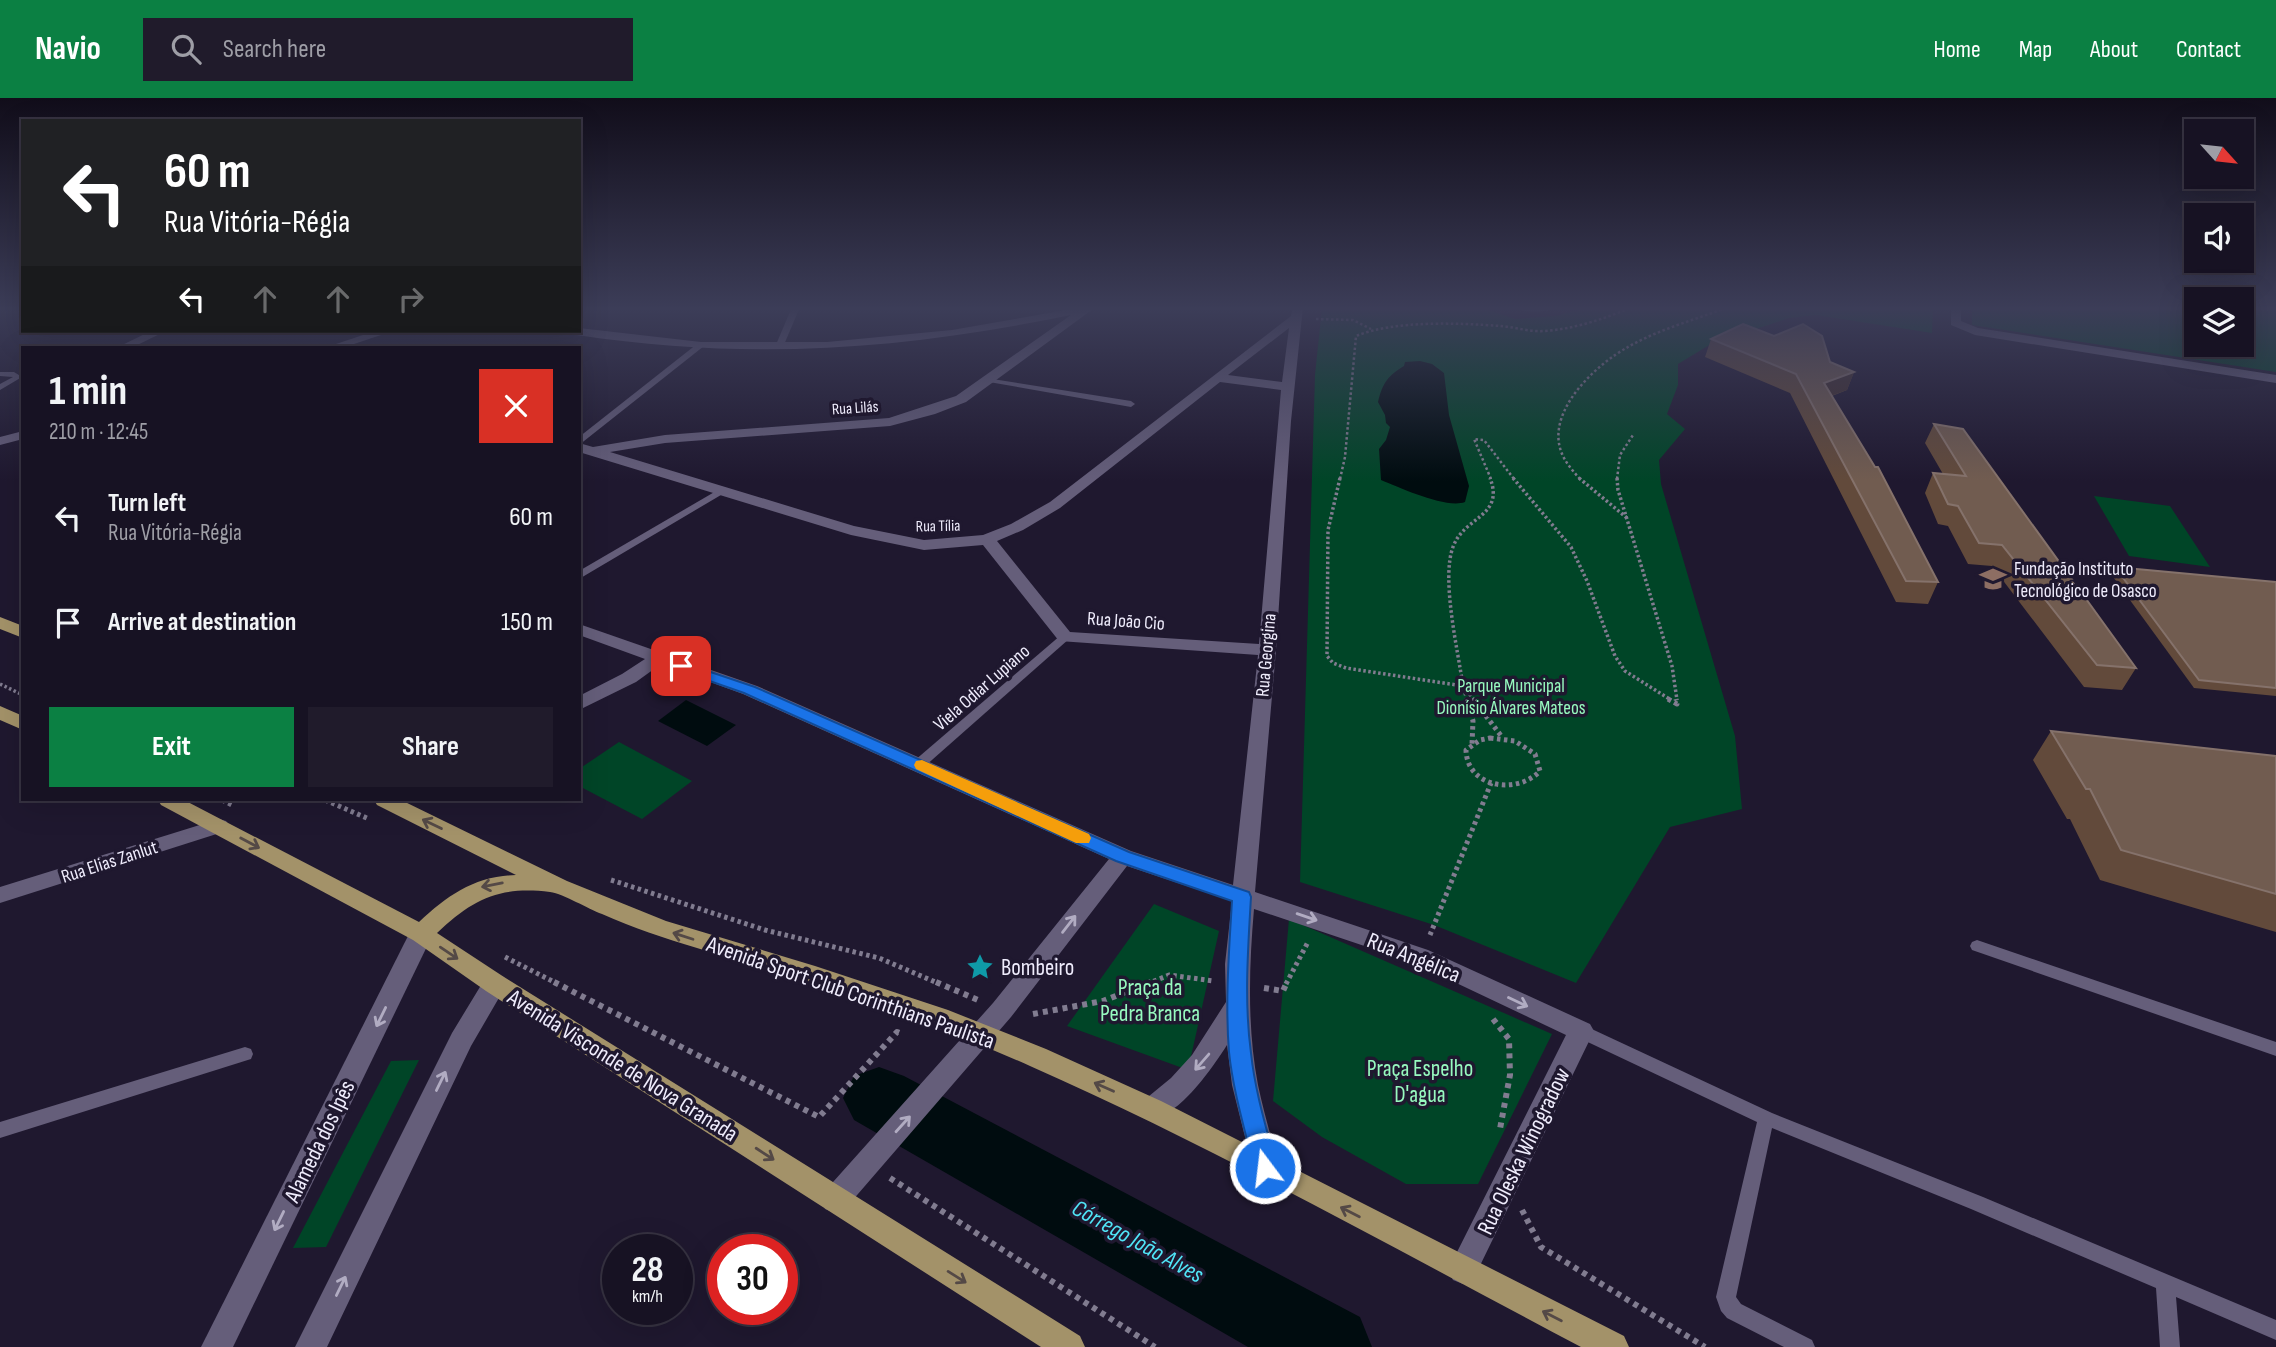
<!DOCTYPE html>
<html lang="en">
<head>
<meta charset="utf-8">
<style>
  body { margin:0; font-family:"Sofia Sans Condensed",sans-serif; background:#201b2b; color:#f1f3f6; height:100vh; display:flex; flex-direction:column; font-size:26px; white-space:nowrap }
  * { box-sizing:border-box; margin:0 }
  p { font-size:23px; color:#9e9ea6 }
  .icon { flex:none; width:38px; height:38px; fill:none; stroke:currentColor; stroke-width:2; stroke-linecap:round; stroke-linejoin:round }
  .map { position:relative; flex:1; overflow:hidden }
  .panel { position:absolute; left:21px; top:248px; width:560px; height:455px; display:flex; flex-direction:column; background:#171223; border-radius:0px; box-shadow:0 7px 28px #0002,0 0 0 2px #363241 }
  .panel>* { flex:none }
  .hud { position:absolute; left:21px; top:21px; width:560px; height:214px; border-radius:0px; box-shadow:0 7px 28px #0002,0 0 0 2px #363241; background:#202124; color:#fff; overflow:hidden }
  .needle { width:46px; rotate:117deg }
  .fabs { position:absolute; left:2184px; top:21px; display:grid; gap:14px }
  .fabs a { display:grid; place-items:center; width:70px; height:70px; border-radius:0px; background:#171223; box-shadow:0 7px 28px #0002,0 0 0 2px #363241; font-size:35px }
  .speed { position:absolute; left:602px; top:1136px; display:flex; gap:14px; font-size:35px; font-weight:700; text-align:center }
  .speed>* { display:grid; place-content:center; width:91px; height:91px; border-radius:50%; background:#171223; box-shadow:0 7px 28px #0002,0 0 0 2px #363241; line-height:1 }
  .speed small { font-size:18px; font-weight:400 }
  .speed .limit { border:10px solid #d22; background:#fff; color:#111 }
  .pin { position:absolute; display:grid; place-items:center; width:60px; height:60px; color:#fff; margin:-30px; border-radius:14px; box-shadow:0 4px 10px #0006 }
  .me { position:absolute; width:77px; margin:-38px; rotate:345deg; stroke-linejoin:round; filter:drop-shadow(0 0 5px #0008) }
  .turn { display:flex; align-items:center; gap:24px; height:147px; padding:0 28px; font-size:32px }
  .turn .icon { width:91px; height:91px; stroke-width:2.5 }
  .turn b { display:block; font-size:49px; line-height:60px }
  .lanes { display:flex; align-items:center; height:66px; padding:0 28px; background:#0003; justify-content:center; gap:35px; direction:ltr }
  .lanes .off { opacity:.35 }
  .round { display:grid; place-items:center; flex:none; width:74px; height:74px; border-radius:0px; background:#201b2b }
  .overview { display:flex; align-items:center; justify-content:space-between; height:119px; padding:0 28px }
  h1 { font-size:42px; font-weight:700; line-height:52px }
  .cta { display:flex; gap:14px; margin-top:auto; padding:14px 28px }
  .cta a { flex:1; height:80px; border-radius:0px; background:#0b8043; color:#fff; font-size:28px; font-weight:700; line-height:80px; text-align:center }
  .cta a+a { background:#201b2b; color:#f1f3f6 }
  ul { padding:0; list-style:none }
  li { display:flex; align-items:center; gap:21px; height:105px; padding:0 28px }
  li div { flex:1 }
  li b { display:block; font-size:26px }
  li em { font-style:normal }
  header { display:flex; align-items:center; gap:42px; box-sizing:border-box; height:98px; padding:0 35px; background:#0b8043; color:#fff }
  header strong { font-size:33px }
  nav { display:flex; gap:38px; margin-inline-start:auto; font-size:24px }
  .search { width:490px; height:63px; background:#201b2b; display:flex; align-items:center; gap:18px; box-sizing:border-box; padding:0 24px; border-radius:0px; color:#9e9ea6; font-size:26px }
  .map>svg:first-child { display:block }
  .green { fill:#004527 }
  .water { fill:#000c0f }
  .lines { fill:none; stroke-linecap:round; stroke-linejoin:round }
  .river { fill:#000c0f; fill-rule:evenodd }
  .path-far3 { stroke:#817c90; stroke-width:2.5; stroke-dasharray:2.5 2.5; stroke-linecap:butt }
  .path-far2 { stroke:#817c90; stroke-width:3.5; stroke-dasharray:2.5 2.5; stroke-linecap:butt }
  .path-far1 { stroke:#817c90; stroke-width:5; stroke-dasharray:3.5 3.5; stroke-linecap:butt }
  .path { stroke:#817c90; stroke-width:6; stroke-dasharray:5 5; stroke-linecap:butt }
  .service { fill:#655e7a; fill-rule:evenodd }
  .minor { fill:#655e7a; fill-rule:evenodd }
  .tertiary { fill:#655e7a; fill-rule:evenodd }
  .primary { fill:#a39269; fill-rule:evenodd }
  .wall { fill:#624a3b }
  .shaded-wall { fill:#412f2e }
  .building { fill:#715c50; stroke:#85726b; stroke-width:2 }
  .oneway { stroke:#544946 }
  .oneway2 { stroke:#b1acc2 }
  .route { fill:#1a73e8; stroke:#114b97; stroke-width:2 }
  .slow { fill:#f59e0b }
  .labels { text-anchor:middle; stroke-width:7; stroke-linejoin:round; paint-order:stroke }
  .far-street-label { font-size:16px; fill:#efecfc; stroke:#1f182f }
  .poi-label { font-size:19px; fill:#efecfc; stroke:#1f182f; text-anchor:start }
  .street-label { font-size:19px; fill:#efecfc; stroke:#1f182f }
  .park-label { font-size:19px; fill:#97fabf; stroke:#1f182f }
  .near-street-label { font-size:23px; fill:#efecfc; stroke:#1f182f }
  .near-poi-label { font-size:23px; fill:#efecfc; stroke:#1f182f; text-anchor:start }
  .near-park-label { font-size:23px; fill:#97fabf; stroke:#1f182f }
  .near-water-label { font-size:24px; font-style:italic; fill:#50e5f7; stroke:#1f182f }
</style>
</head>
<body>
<header>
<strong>Navio</strong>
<div class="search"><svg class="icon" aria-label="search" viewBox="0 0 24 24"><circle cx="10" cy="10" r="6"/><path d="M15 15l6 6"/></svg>Search here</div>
<nav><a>Home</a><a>Map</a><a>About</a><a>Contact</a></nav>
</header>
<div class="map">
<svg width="2276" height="1249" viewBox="0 0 2276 1249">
  <rect width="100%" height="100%" fill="#1f182f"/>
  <g class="green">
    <polygon points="1322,209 1480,209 1515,221 1555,218 1589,209 1933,209 1932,235 1816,217 1789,220 1711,246 1678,266 1678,287 1667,316 1685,331 1659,362 1661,386 1735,638 1742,711 1670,729 1576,885 1434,827 1300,784 1315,277"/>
    <polygon points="1972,209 2196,209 2196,247 2242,247 2242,209 2276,210 2276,274 1972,227"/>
    <polygon points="2094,398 2170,408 2210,469 2129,458"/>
    <polygon points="619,644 692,683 642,721 579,688 579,671"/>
    <polygon points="1154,806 1219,833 1188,972 1067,928"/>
    <polygon points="1289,821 1552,936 1478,1086 1406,1086 1322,1039 1273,1003"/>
    <polygon points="419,962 326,1149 293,1150 391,963"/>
  </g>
  <g class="water">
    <path d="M1420,263L1432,266L1444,275L1449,317L1469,388L1465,404C1446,411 1401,390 1381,382L1379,351L1386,342L1390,329L1386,325L1385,317L1378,304C1383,284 1388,278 1404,268L1405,264Z"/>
    <polygon points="686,602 736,627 707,648 658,623"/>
  </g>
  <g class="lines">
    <polygon class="river" points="879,969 904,978 1360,1219 1372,1249 1248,1249 854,1022 843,1000 854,978"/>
    <g class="path-far3">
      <polyline points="1316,221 1353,222 1371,231"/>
      <path d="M1340,381L1345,359L1356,238C1395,222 1459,225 1501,228C1515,229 1529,234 1544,233C1574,231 1604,221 1632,209"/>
      <polyline points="1491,381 1474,341 1484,342 1514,381"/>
      <path d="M1580,381C1572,372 1563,362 1560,350C1549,310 1597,266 1628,249C1659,231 1695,222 1728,209"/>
      <polyline points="1617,381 1620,357 1633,337"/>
    </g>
    <g class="path-far2">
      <path d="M1340,380L1328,432L1327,558L1333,565L1346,570L1463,588C1458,553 1441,481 1453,449C1464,418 1505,419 1490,380"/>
      <polyline points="1513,380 1571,449 1587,483 1615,558 1625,573 1671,602"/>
      <polyline points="1579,380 1627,420"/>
      <polyline points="1617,380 1618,392 1672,568 1677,602"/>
      <polyline points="0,586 23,597"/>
      <polyline points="1467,602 1463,588 1474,602"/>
    </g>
    <g class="path-far1">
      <polyline points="1467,601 1473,623 1472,646"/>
      <polyline points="1473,601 1502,639"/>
      <polyline points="1668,601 1677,606 1676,601"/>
      <path d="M1490,640L1515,643L1535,656L1540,673C1517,697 1467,690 1466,652L1480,642Z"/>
      <polyline points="222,702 234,708"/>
      <polyline points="325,702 369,721"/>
      <polyline points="611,782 765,832 879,860 940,886"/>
      <polyline points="1430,837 1491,685"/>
      <polyline points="505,859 558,886"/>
      <polyline points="1147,886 1169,877 1214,883"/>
      <polyline points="1286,886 1308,844"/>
    </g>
    <g class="path">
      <polyline points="554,884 819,1019 897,934 902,936"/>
      <polyline points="936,884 978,902"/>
      <polyline points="1264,890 1283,893 1287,884"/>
      <polyline points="1033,916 1103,903 1151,884"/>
      <polyline points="1493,921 1509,941 1510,977 1500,1031"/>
      <polyline points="890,1080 1155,1249"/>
      <polyline points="1522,1112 1541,1149 1705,1249"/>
    </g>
    <g class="service">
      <polygon points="792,209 800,209 783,249 776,251 775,249"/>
      <polygon points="697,246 704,248 579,347 579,339"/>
      <polygon points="0,274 14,274 22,279 0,292 0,286 13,279 0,278"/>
      <polygon points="986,280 1131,303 1135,306 1131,309 989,284 985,282"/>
      <polygon points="723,389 726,390 726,394 579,481 579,473"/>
      <polygon points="1065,536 1069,537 1071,539 1069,541 924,669 914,669 913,666 914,663 1061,537"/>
      <polygon points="1977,842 2276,944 2276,958 1972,852 1970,848 1972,844"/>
      <polygon points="1581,926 1772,1015 1983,1099 2276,1222 2276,1242 2176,1199 2180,1249 2160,1249 2156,1190 1971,1111 1772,1030 1736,1199 1741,1206 1812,1242 1815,1249 1784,1249 1727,1220 1721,1213 1716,1199 1757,1024 1575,938 1573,933 1575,928"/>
      <polygon points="245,949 251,951 253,956 251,961 0,1040 0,1024"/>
    </g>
    <g class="minor">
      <path d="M1083,209L1093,211L966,304L935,316L890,328L665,345L610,354L854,428L924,442L983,437L1011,426L1050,404L1291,218L1293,209H1303L1291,323L1276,552L1255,794L1428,852L1590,926L1594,933L1473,1182L1463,1186L1453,1182L1448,1172L1566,937L1412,864L1254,811C1249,869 1247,929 1258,987C1264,1015 1272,1042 1279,1070L1275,1079L1265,1082L1255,1079L1232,987L1227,947C1213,969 1172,1030 1143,1019L1139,1011L1143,1003L1171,980L1192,957L1226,904L1225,866L1232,803L1127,768L1011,919L845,1111L835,1115L825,1111L821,1102L825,1093L993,905L1109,761L743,596L661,566L636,584L579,612V598L622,576L645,561L579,537V526L757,588L1131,753L1233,787L1258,557L1059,543L983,447L924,452L851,437L579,354V345L593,349L665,337L889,320L956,298L1071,217C900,252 749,263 577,237L571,233H579V230L701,244H827L952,232ZM1289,230L1282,284L1228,277ZM1220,284L1281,292L1259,546L1070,534L997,443L1023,432L1060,410Z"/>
      <path d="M1512,209H1558C1549,215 1521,215 1512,209Z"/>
      <polygon points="1951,209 1961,209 1961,223 1978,230 2276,277 2276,285 1975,237 1951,227"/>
      <polygon points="151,233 166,233 131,250 116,250"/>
      <polygon points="375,233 393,233 342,250 324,250"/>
      <polygon points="23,333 23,341 0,347 0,339"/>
      <polygon points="219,721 226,723 230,728 226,733 0,805 0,789"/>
    </g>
    <g class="tertiary">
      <polygon points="421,827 429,830 433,836 233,1249 201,1249 409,836 413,830"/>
      <polygon points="495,876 504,879 507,886 471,948 327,1249 295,1249 452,935 486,879"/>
    </g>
    <g class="primary">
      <polygon points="0,519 23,528 23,540 0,531"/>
      <polygon points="0,608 23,618 23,632 0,622"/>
      <path d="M158,702H184L419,824C448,797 475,778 516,777L377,707L374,702H401L567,783L666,823L815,868L948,912L1046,951L1161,1003L1624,1238L1629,1249H1581C1399,1153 1218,1051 1030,968C922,920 810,885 697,850C664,840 633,830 602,816C588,811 564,796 550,794C499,788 473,801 437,835L504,879L1080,1238L1085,1249H1041L486,893L413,842L161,707Z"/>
    </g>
  </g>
  <g class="wall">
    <polygon points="1711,241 1830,264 1854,274 1847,292 1832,298 1938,484 1928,506 1896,504 1790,295 1705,259"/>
    <polygon points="1934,326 2136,570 2122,592 2084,589 1992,468 1968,466 1948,428 1938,426 1925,395 1933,375 1943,376 1925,345"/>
    <polygon points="2115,469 2276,484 2276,598 2194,590 2111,476"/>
    <polygon points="2051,633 2276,658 2276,834 2100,782 2070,721 2067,721 2033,662"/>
  </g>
  <polygon class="shaded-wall" points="1854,274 1847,292 1817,303 1824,285"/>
  <g class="building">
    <polygon points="1743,226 1774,238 1803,226 1822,238 1830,264 1854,274 1824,285 1875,369 1878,369 1938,484 1906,483 1796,276 1711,241"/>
    <polygon points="1934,326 1963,331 2136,570 2097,567 2002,447 1979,445 1958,408 1948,406 1933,375 1966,378"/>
    <polygon points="2115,469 2276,484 2276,590 2199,582"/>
    <polygon points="2051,633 2276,658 2276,796 2121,752 2090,691 2086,691"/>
  </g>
  <defs><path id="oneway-shaft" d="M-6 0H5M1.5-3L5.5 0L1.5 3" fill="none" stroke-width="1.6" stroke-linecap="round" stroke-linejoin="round" transform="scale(1.75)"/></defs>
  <g class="oneway">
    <use href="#oneway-shaft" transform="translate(432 726) rotate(-154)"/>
    <use href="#oneway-shaft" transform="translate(250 745) rotate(28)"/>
    <use href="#oneway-shaft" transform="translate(492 787) rotate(169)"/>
    <use href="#oneway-shaft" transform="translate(683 838) rotate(-162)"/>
    <use href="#oneway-shaft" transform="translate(449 855) rotate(34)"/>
    <use href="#oneway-shaft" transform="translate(1104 989) rotate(-156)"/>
    <use href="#oneway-shaft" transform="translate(765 1056) rotate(33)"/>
    <use href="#oneway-shaft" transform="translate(1350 1114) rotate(-153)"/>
    <use href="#oneway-shaft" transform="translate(957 1179) rotate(32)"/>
    <use href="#oneway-shaft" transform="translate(1552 1218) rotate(-153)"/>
  </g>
  <g class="oneway2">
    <use href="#oneway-shaft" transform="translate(1307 819) rotate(19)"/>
    <use href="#oneway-shaft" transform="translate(1069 826) rotate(-52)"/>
    <use href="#oneway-shaft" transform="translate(1518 904) rotate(25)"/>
    <use href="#oneway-shaft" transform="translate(381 919) rotate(116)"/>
    <use href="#oneway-shaft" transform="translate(1202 964) rotate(131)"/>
    <use href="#oneway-shaft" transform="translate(441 983) rotate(-64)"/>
    <use href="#oneway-shaft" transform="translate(903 1026) rotate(-48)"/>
    <use href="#oneway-shaft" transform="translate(279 1123) rotate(116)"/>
    <use href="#oneway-shaft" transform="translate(341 1188) rotate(-64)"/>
  </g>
  <linearGradient id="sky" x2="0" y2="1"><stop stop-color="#110d1a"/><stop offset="0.55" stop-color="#3c3d58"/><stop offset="1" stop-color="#3c3d58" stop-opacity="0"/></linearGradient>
  <rect width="2276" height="383" fill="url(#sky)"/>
  <path class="route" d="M681,564L755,589L1129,754L1249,794L1251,799C1248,850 1244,904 1251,955C1255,994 1267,1032 1277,1070L1273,1078L1265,1081L1257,1078L1254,1070C1245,1032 1233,993 1229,954C1225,904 1229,853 1232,803L1116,763L744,595L675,571L673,568Z"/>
  <polygon class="slow" points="922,662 1089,736 1091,740 1089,745 1076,745 916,671 914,667 916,663"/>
  <defs>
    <symbol id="school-bare" viewBox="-9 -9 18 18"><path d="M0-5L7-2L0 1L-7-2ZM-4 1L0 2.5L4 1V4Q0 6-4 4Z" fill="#8d6e63" stroke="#1f182f" stroke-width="2.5" paint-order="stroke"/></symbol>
    <symbol id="sight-bare" viewBox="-9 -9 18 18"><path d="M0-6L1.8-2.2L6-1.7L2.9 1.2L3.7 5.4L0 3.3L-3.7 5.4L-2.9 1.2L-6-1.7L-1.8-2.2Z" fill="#0f9aa8" stroke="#1f182f" stroke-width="2.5" paint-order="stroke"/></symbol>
  </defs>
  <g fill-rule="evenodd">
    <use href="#school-bare" x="1974" y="462" width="38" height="38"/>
    <use href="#sight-bare" x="961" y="850" width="38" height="38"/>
  </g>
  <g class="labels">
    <g class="far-street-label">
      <text transform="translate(855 309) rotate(-4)" y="6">Rua Lilás</text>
      <text transform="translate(938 427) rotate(-1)" y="6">Rua Tília</text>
    </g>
    <g class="poi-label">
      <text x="2014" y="477">Fundação Instituto<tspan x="2014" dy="22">Tecnológico de Osasco</tspan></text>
    </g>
    <g class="street-label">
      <text transform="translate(1126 522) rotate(4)" y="7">Rua João Cio</text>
      <text transform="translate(1265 557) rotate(-85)" y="7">Rua Georgina</text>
      <text transform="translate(981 589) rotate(-41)" y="7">Viela Odiar Lupiano</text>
      <text transform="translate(109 763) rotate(-18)" y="7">Rua Elias Zanlut</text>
    </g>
    <g class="park-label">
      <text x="1511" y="594">Parque Municipal<tspan x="1511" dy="22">Dionísio Álvares Mateos</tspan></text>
    </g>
    <g class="near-street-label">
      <text transform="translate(1414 859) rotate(22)" y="8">Rua Angélica</text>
      <text transform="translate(851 894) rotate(19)" y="8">Avenida Sport Club Corinthians Paulista</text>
      <text transform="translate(623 967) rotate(32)" y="8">Avenida Visconde de Nova Granada</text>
      <text transform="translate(319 1043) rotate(-64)" y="8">Alameda dos Ipês</text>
      <text transform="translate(1523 1053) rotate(-64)" y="8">Rua Oleska Winogradow</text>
    </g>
    <g class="near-poi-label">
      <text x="1001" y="877">Bombeiro</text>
    </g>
    <g class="near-park-label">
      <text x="1150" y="897">Praça da<tspan x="1150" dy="26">Pedra Branca</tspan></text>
      <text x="1420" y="978">Praça Espelho<tspan x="1420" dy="26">D'agua</tspan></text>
    </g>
    <g class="near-water-label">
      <text transform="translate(1138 1143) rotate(29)" y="8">Córrego João Alves</text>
    </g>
  </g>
</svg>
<div class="fabs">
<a><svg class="needle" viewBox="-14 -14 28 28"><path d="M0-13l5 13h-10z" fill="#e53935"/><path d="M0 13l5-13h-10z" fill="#9e9ea6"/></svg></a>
<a><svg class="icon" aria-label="sound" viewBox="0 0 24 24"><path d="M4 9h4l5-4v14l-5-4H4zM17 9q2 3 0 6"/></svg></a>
<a><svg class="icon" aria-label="layers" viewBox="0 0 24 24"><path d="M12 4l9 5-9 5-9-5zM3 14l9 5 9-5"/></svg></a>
</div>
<div class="speed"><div>28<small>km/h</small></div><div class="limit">30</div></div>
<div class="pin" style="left:681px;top:568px;background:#d93025"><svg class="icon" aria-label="arrive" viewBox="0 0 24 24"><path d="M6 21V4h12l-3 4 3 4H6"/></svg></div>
<svg class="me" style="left:1265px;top:1070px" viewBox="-20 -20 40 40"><circle r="17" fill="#1a73e8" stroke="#fff" stroke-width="3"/><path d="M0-11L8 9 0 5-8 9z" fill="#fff"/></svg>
<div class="hud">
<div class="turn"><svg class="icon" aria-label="left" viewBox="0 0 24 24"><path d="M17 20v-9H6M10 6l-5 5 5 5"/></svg><div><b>60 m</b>Rua Vitória-Régia</div></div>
<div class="lanes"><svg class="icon" aria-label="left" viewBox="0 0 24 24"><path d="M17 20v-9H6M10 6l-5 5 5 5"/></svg><svg class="icon off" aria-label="ahead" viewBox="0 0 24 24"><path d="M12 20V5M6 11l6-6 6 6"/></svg><svg class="icon off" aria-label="ahead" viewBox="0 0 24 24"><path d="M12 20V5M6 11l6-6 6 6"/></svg><svg class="icon off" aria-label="right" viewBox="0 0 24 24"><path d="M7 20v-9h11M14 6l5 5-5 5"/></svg></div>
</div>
<section class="panel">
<div class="overview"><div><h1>1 min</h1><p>210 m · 12:45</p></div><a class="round" style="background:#d93025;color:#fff"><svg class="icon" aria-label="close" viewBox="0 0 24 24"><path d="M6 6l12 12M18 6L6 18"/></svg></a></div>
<ul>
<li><svg class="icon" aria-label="left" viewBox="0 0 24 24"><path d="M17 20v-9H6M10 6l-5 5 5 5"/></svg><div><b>Turn left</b><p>Rua Vitória-Régia</p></div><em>60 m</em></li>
<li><svg class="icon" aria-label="arrive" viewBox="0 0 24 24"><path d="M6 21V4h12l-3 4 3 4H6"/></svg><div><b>Arrive at destination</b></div><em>150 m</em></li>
</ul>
<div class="cta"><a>Exit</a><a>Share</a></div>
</section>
</div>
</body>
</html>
